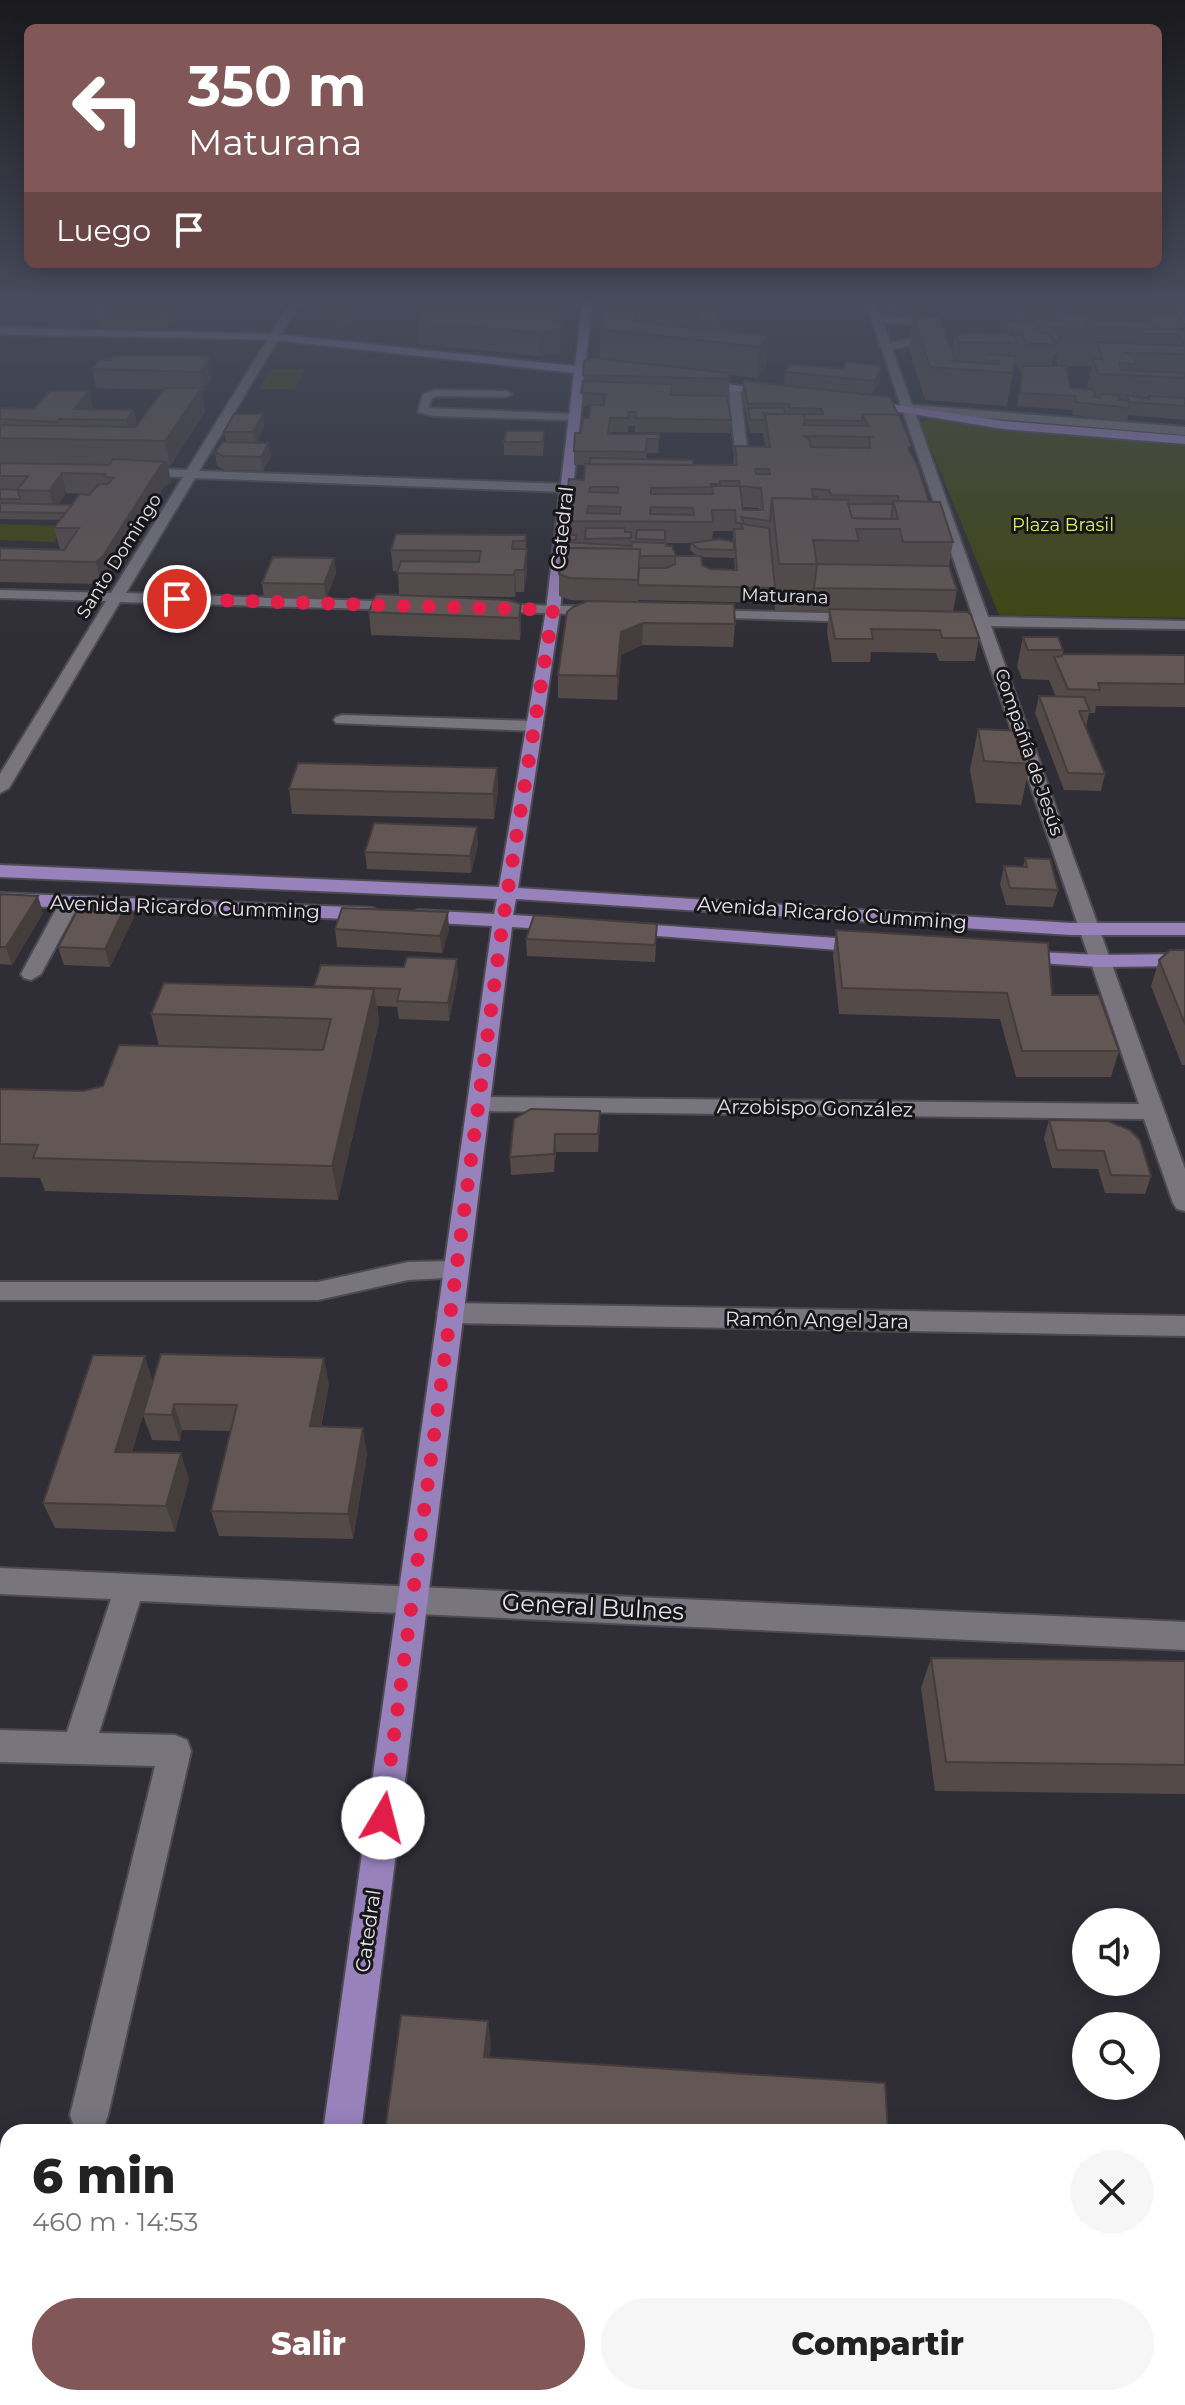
<!DOCTYPE html>
<html lang="es">
<head>
<meta charset="utf-8">
<style>
  body { margin:0; font-family:Montserrat,sans-serif; background:#f6f6f6; color:#222; height:100vh; display:flex; flex-direction:column; font-size:30px; white-space:nowrap }
  * { box-sizing:border-box; margin:0 }
  p { font-size:26px; color:#767676 }
  .icon { flex:none; width:44px; height:44px; fill:none; stroke:currentColor; stroke-width:2; stroke-linecap:round; stroke-linejoin:round }
  .map { position:relative; flex:1; overflow:hidden }
  .side { position:absolute; left:0px; top:2124px; width:1186px; height:282px; display:flex; flex-direction:column; background:#fff; border-radius:24px 24px 0 0; box-shadow:0 4px 20px #0003 }
  .side>* { flex:none }
  .hud { position:absolute; left:24px; top:24px; width:1138px; height:244px; border-radius:12px; box-shadow:0 4px 20px #0003; background:#815857; color:#fff; overflow:hidden }
  .buttons { position:absolute; left:1072px; top:1908px; display:grid; gap:16px }
  .buttons a { display:grid; place-items:center; width:88px; height:88px; border-radius:50%; background:#fff; box-shadow:0 4px 20px #0003; font-size:40px }
  .pin { position:absolute; display:grid; place-items:center; width:68px; height:68px; color:#fff; margin:-34px; border:4px solid #fff; border-radius:50%; box-shadow:0 2px 8px #0007 }
  .me { position:absolute; width:88px; margin:-44px; rotate:8deg; stroke-linejoin:round; filter:drop-shadow(0 0 6px #0008) }
  .turn { display:flex; align-items:center; gap:28px; height:168px; padding:0 32px; font-size:36px }
  .turn .icon { width:104px; height:104px; stroke-width:2.5 }
  .turn b { display:block; font-size:56px; line-height:68px }
  .then { display:flex; align-items:center; height:76px; padding:0 32px; background:#0003; gap:16px; font-size:30px }
  .round { display:grid; place-items:center; flex:none; width:84px; height:84px; border-radius:42px; background:#f6f6f6 }
  .head { display:flex; align-items:center; justify-content:space-between; height:136px; padding:0 32px }
  h1 { font-size:48px; font-weight:800; line-height:60px }
  .cta { display:flex; gap:16px; margin-top:auto; padding:16px 32px }
  .cta a { flex:1; height:92px; border-radius:48px; background:#815857; color:#fff; font-size:32px; font-weight:800; line-height:92px; text-align:center }
  .cta a+a { background:#f6f6f6; color:#222 }
  .map>svg:first-child { display:block }
  .green { fill:#3f4610 }
  .lines { fill:none; stroke-linecap:round; stroke-linejoin:round }
  .minor-casing { stroke:#4d4b52; stroke-width:4 }
  .major-casing { stroke:#4d4b52; stroke-width:4 }
  .minor { fill:#78757f; fill-rule:evenodd }
  .major { fill:#9782bc; fill-rule:evenodd }
  .wall { fill:#544b49; fill-rule:evenodd }
  .shaded-wall { fill:#453d3c }
  .building { fill:#625755; stroke:#453d3c; stroke-width:2; fill-rule:evenodd }
  .route { stroke:#e11d48; stroke-width:14; stroke-dasharray:0 25.2 }
  .labels { text-anchor:middle; stroke-width:6; stroke-linejoin:round; paint-order:stroke }
  .far-park-label { font-size:18px; fill:#dbee67; stroke:#171619 }
  .far-street-label { font-size:18px; fill:#e6e4ea; stroke:#171619 }
  .street-label { font-size:20px; fill:#e6e4ea; stroke:#171619 }
  .near-street-label { font-size:24px; fill:#e6e4ea; stroke:#171619 }
</style>
</head>
<body>
<div class="map">
<svg width="1185" height="2405" viewBox="0 0 1185 2405">
  <rect width="100%" height="100%" fill="#2f2d35"/>
  <g class="green">
    <polygon points="270,369 305,369 295,389 259,389"/>
    <polygon points="934,419 1185,445 1185,618 999,615 920,422"/>
    <polygon points="0,524 66,526 54,542 0,540"/>
  </g>
  <g class="lines">
    <defs>
      <g id="minor">
        <polygon points="290,303 300,303 199,471 566,484 572,488 566,492 195,478 126,593 405,602 412,606 405,610 120,602 9,788 0,793 0,774 106,601 0,598 0,590 111,593 183,477 137,476 131,472 137,468 187,470"/>
        <path d="M866,303H876L880,315L911,318L931,327L934,337L929,342L892,349L912,405L1185,427V435L915,412L988,617L1185,621V629L991,626L1185,1169V1211L1177,1209L1173,1203L1144,1119L478,1111L470,1109L467,1104L470,1099L478,1097L1139,1104L976,626L942,625L935,621L942,617H973ZM883,322L909,324L921,329L924,336L890,343Z"/>
        <polygon points="1163,303 1173,303 1185,317 1185,326"/>
        <polygon points="734,385 740,388 748,457 742,461 736,457 728,388"/>
        <polygon points="436,390 506,391 512,394 506,397 437,396 432,398 428,408 573,414 579,417 573,420 433,416 418,412 423,394"/>
        <polygon points="490,604 601,607 608,611 601,615 485,611 485,605"/>
        <polygon points="702,610 861,614 868,618 861,622 697,617 695,614"/>
        <polygon points="342,715 535,721 543,726 535,731 336,723 334,720 336,717"/>
        <polygon points="70,896 80,902 41,974 31,980 24,978 21,974 60,902"/>
        <polygon points="454,1261 463,1263 467,1270 463,1277 408,1280 318,1300 0,1300 0,1282 318,1282 408,1262"/>
        <polygon points="450,1303 1185,1316 1185,1336 450,1323 441,1320 437,1313 441,1306"/>
        <polygon points="0,1568 1185,1622 1185,1650 140,1601 99,1733 175,1735 187,1740 191,1751 108,2115 103,2129 94,2132 75,2129 70,2115 155,1766 0,1762 0,1730 67,1732 111,1599 0,1594"/>
      </g>
      <g id="major">
        <polygon points="582,303 592,303 585,368 600,372 595,375 585,374 560,610 518,888 1071,923 1185,923 1185,935 1071,935 516,899 513,915 561,918 571,924 561,930 512,927 361,2132 323,2132 492,926 418,922 408,916 418,910 494,914 497,899 0,877 0,865 499,887 546,610 574,373 274,340 0,334 0,328 274,334 575,366"/>
        <polygon points="699,381 774,390 780,393 774,396 695,386 695,382"/>
        <polygon points="862,400 1003,421 1185,436 1185,444 1003,429 858,405 858,401"/>
        <polygon points="0,893 373,908 383,914 373,920 0,905"/>
        <polygon points="626,923 864,940 874,946 864,952 619,933 616,929"/>
        <polygon points="1017,951 1100,955 1185,954 1185,966 1100,967 1010,961 1007,957"/>
        <polygon points="285,2398 327,2398 326,2405 284,2405"/>
      </g>
    </defs>
    <use href="#minor" class="minor-casing"/>
    <use href="#major" class="major-casing"/>
    <use href="#minor" class="minor"/>
    <use href="#major" class="major"/>
  </g>
  <g class="wall">
    <polygon points="103,303 183,303 167,329 101,328 98,311"/>
    <polygon points="371,303 372,309 367,317 354,316 351,321 321,319 320,307"/>
    <polygon points="426,303 578,303 577,308 562,308 562,318 560,324 561,347 559,353 539,356 418,344 417,322"/>
    <path d="M600,303H728L726,313H724L723,331L768,336L766,367L757,378L730,375L729,398H727L731,420L730,433L635,432V426H628V432H610V434H659L658,453H647L646,459L693,465H733L735,446L765,447L763,433H750L742,394L743,381L890,397L929,502L953,542L949,566L957,590L953,612L979,638L975,661H939L936,653L871,652L870,662H832L827,632L829,611L775,610L774,599L773,603L638,600V602L570,600L559,596V574L560,555L564,542V521L584,480L585,465H574V451L581,433L589,418L590,406H582L584,361L606,360L600,356ZM742,507L759,508V510H743ZM713,531H733V542L712,540ZM666,543H691L690,550L697,556H676L666,546ZM701,557L734,558V557L735,570L710,569L702,565Z"/>
    <polygon points="966,303 998,303 997,306 967,306"/>
    <path d="M1018,303H1180L1177,315L1185,325V420L1128,415L1127,421L1073,415L1072,410L1017,406L1022,375L1016,364H1014L1007,406L925,400L909,348L912,318H894L891,311L892,305L923,312L922,317L952,352L955,335L1006,334L1008,322H1019L1016,314ZM1054,354H1057L1056,360L1058,366H1051ZM1061,366H1092L1087,388H1070Z"/>
    <path d="M113,356L213,375L204,391H201L205,412L170,466H168L171,482L165,485L108,578L101,584L0,582V548L60,549L54,528L60,520L0,519V408L34,409L89,391L93,409L134,410L137,426L164,390L96,388L92,369L110,360ZM66,493L90,494L72,505L59,504Z"/>
    <polygon points="843,369 879,384 872,394 784,385 785,372"/>
    <polygon points="263,414 264,427 256,443 269,443 271,457 263,471 225,470 217,466 215,452 226,442 224,432"/>
    <polygon points="544,431 543,456 504,455 504,442"/>
    <polygon points="526,535 527,571 524,592 516,592 515,597 399,595 398,572 393,571 391,550"/>
    <polygon points="334,558 336,573 326,599 264,598 262,583"/>
    <polygon points="521,604 521,626 520,640 371,635 369,612"/>
    <polygon points="567,612 735,624 733,647 642,645 621,655 617,700 558,698 558,675"/>
    <polygon points="1023,637 1063,650 1063,654 1185,655 1185,707 1096,706 1095,713 1089,713 1086,727 1105,774 1101,791 1064,790 1035,713 1039,696 1056,697 1049,680 1022,679 1017,666"/>
    <polygon points="978,729 1030,764 1021,805 976,803 970,770"/>
    <polygon points="497,768 498,792 494,819 292,814 289,789"/>
    <polygon points="478,844 471,873 367,869 365,852"/>
    <polygon points="1025,858 1058,890 1053,907 1006,905 1000,884 1004,866 1023,867"/>
    <polygon points="0,896 43,913 12,965 0,964"/>
    <polygon points="134,917 110,967 64,965 58,947"/>
    <polygon points="657,924 655,962 527,956 526,939"/>
    <polygon points="335,929 449,930 442,953 337,947"/>
    <polygon points="836,930 1052,995 1119,1051 1111,1077 1016,1077 1000,1019 839,1014 833,956"/>
    <polygon points="1185,950 1185,1065 1182,1065 1151,986 1159,960"/>
    <polygon points="458,976 449,1021 399,1019 397,1007 377,1006 379,1022 338,1200 45,1191 40,1178 0,1177 0,1089 83,1091 103,1086 159,1046 151,1014 315,987"/>
    <polygon points="600,1111 598,1152 556,1152 554,1172 511,1175 510,1157"/>
    <polygon points="1049,1120 1151,1176 1145,1194 1105,1193 1098,1169 1052,1168 1044,1138"/>
    <polygon points="153,1381 329,1384 321,1427 367,1454 353,1539 219,1536 211,1511 231,1431 182,1430 180,1441 152,1440 143,1415 132,1452 189,1479 175,1532 55,1528 43,1503"/>
    <polygon points="931,1658 1185,1661 1185,1794 935,1791 921,1688"/>
    <polygon points="695,2398 825,2398 826,2405 695,2405"/>
  </g>
  <g class="shaded-wall">
    <polygon points="170,303 183,303 167,329 164,312"/>
    <polygon points="367,303 371,303 372,309 367,317 366,305"/>
    <polygon points="560,303 562,303 562,318 560,327 561,325 561,347 559,353 539,356 538,333 555,323"/>
    <polygon points="724,304 723,334 714,342 715,322"/>
    <polygon points="353,305 354,316 351,321 350,309"/>
    <polygon points="639,305 638,333 632,321"/>
    <polygon points="768,336 766,367 757,378 760,347"/>
    <polygon points="210,356 213,375 204,391 201,372"/>
    <polygon points="881,371 879,384 872,394 874,381"/>
    <polygon points="201,388 205,412 170,466 165,441"/>
    <polygon points="89,391 93,410 74,409"/>
    <polygon points="134,410 138,429 130,440 126,420"/>
    <polygon points="263,414 264,427 255,446 253,432"/>
    <polygon points="269,443 271,457 263,471 261,457"/>
    <polygon points="167,462 171,482 165,485 108,578 101,584 96,562 161,465"/>
    <polygon points="62,473 66,493 54,512 49,491"/>
    <polygon points="526,535 527,571 524,592 524,570 525,558"/>
    <polygon points="334,558 336,573 326,599 324,584"/>
    <polygon points="515,570 516,592 515,597 514,575"/>
    <polygon points="521,604 521,626 520,640 519,618"/>
    <polygon points="643,623 642,645 621,655 617,700 617,676 621,632"/>
    <polygon points="497,768 498,792 494,819 493,794"/>
    <polygon points="477,827 478,844 471,873 470,856"/>
    <polygon points="38,896 43,913 12,965 6,947"/>
    <polygon points="129,899 134,917 110,967 105,949"/>
    <polygon points="448,912 449,930 442,953 440,936"/>
    <polygon points="457,959 458,976 449,1021 448,1003"/>
    <polygon points="374,989 379,1022 338,1200 332,1166"/>
    <polygon points="600,1111 600,1129 598,1152 598,1134"/>
    <polygon points="555,1134 556,1152 554,1172 554,1154"/>
    <polygon points="145,1356 153,1382 124,1478 115,1452"/>
    <polygon points="324,1358 329,1384 315,1452 310,1426"/>
    <polygon points="174,1404 182,1430 180,1441 172,1415"/>
    <polygon points="363,1428 367,1454 353,1539 348,1514"/>
    <polygon points="181,1453 189,1479 175,1532 166,1506"/>
    <polygon points="488,2021 491,2045 487,2080 484,2057"/>
    <polygon points="238,2398 253,2398 252,2405 236,2405"/>
  </g>
  <g class="building">
    <polygon points="103,303 170,303 164,312 98,311"/>
    <polygon points="322,303 367,303 366,305 353,305 350,309 320,307"/>
    <polygon points="426,303 560,303 555,323 561,325 558,330 538,333 417,322"/>
    <polygon points="600,303 724,304 715,322 696,321 702,308 639,305 632,321 768,336 760,347 607,330 600,325"/>
    <polygon points="892,305 920,306 923,312 894,312"/>
    <path d="M1034,313L1088,314L1091,320L1149,321L1155,329L1053,328L1060,335L1059,342H1054L1049,333H1042L1036,322H1032L1030,320H1060L1034,317ZM1084,322H1089L1092,327H1088Z"/>
    <polygon points="1147,315 1177,315 1185,325 1185,329 1157,329"/>
    <polygon points="913,317 939,317 955,359 952,361 998,364 999,361 985,360 986,354 1015,356 1013,373 930,367"/>
    <polygon points="1008,322 1036,322 1041,333 1049,333 1056,344 1027,344 1021,333 1014,333"/>
    <polygon points="1062,329 1185,329 1185,344 1177,334 1064,335"/>
    <polygon points="1004,333 1013,335 1017,343 958,342 955,335"/>
    <polygon points="1097,342 1185,346 1185,354 1124,353 1133,355 1136,364 1119,363 1121,370 1185,373 1185,378 1099,374 1093,359 1102,359"/>
    <polygon points="113,356 210,356 201,372 92,369 99,360 110,360"/>
    <polygon points="593,358 729,373 730,379 583,375 584,361"/>
    <polygon points="846,362 879,365 881,371 874,381 785,372 789,364 843,369"/>
    <polygon points="1023,366 1066,366 1070,388 1093,389 1095,395 1093,397 1100,398 1101,394 1119,395 1118,400 1129,401 1130,408 1076,402 1075,396 1020,393"/>
    <polygon points="583,381 672,384 670,395 727,396 731,420 635,418 636,412 629,412 628,418 610,418 608,434 659,434 659,439 647,439 646,452 574,451 575,433 581,433 583,418 589,418 590,405 604,405 605,394 581,393"/>
    <polygon points="743,381 890,397 898,415 862,414 862,421 805,420 804,414 823,414 822,409 789,408 789,404 748,404"/>
    <polygon points="165,388 201,388 165,441 0,438 0,425 136,427"/>
    <polygon points="50,391 89,391 74,409 134,410 126,420 59,419 57,422 0,419 0,408 34,409"/>
    <polygon points="1126,395 1150,399 1149,396 1185,398 1185,406 1130,402"/>
    <polygon points="748,408 784,408 785,414 761,413 770,414 765,414 764,420 750,420"/>
    <polygon points="234,414 263,414 253,432 224,432"/>
    <path d="M765,414H804L805,422L803,425L869,426L862,414L899,415L912,446L908,448L918,467L929,502L899,501L898,496L831,495L829,490L812,489L813,497H818V499L772,498L770,521L741,517L744,523H736L735,510H712L713,522L564,521L569,479L584,480L585,464L737,465L735,446L770,447ZM805,436L872,437L869,439L870,448L811,447L809,439ZM755,469H769L770,474H756ZM720,481H739L740,486H712L713,494H651V488L712,487L711,484H720ZM740,486L761,488L763,510H743ZM590,487H618V493L589,492ZM588,506L621,507L620,514L587,513ZM651,507L693,508L694,515L650,514Z"/>
    <polygon points="506,431 544,431 543,442 504,442"/>
    <polygon points="222,442 269,443 261,457 223,456 215,452"/>
    <polygon points="590,458 693,460 693,465 590,464"/>
    <polygon points="113,459 167,462 161,465 103,556 96,562 0,560 0,548 64,550 79,528 54,528 57,524 80,494 89,495 99,484 108,484 113,478 103,476 105,474 62,473 49,491 17,490 28,476 0,476 0,463 109,465"/>
    <polygon points="0,489 18,490 20,499 0,499"/>
    <polygon points="772,498 848,500 852,518 898,519 893,501 940,502 953,542 903,542 900,529 856,529 859,541 813,540 817,564 779,564"/>
    <polygon points="0,503 72,505 65,513 0,512"/>
    <polygon points="848,504 893,504 891,519 852,518"/>
    <polygon points="741,524 769,528 775,588 638,585 639,568 666,568 675,564 675,556 701,556 702,565 710,569 737,570 734,529 743,529"/>
    <polygon points="586,528 625,528 625,532 631,532 631,538 585,539"/>
    <polygon points="637,530 665,530 665,540 636,539"/>
    <polygon points="396,534 526,535 525,541 513,541 512,549 527,549 524,570 515,570 514,575 397,573 401,561 479,562 481,551 391,550"/>
    <rect x="566" y="535" width="10" height="5"/>
    <polygon points="720,539 734,542 734,550 698,549 691,543"/>
    <polygon points="564,542 632,546 632,542 666,543 666,546 672,546 676,556 640,556 640,549 563,548 562,555 560,555"/>
    <polygon points="563,548 640,549 638,580 569,578 559,574"/>
    <polygon points="273,557 334,558 324,584 262,583"/>
    <polygon points="817,564 949,566 957,590 814,588"/>
    <polygon points="376,594 509,600 521,604 519,618 369,612"/>
    <polygon points="588,601 734,604 735,624 643,623 621,632 617,676 558,675 567,612 573,607"/>
    <polygon points="829,609 967,612 971,615 979,638 942,638 940,630 871,629 873,639 835,639"/>
    <polygon points="1023,637 1058,637 1063,650 1028,650"/>
    <polygon points="1063,654 1185,655 1185,684 1098,683 1100,690 1068,689 1054,657 1062,656"/>
    <polygon points="1039,696 1084,697 1090,711 1079,711 1105,774 1068,773"/>
    <polygon points="978,729 1023,731 1030,764 984,761"/>
    <polygon points="298,763 497,768 493,794 289,789"/>
    <polygon points="374,823 477,827 470,856 365,852"/>
    <polygon points="1025,858 1050,859 1058,890 1010,888 1004,866 1027,867"/>
    <polygon points="1,894 38,896 6,947 0,947 0,896"/>
    <polygon points="84,898 129,899 105,949 58,947"/>
    <polygon points="342,908 448,912 440,936 335,929"/>
    <polygon points="534,915 657,924 655,945 526,939"/>
    <polygon points="836,930 1048,943 1052,995 1099,995 1119,1051 1022,1051 1007,993 842,988"/>
    <polygon points="1170,950 1185,950 1185,1024 1159,960"/>
    <polygon points="407,957 457,959 448,1003 397,1001 400,989 314,986 321,965 404,967"/>
    <polygon points="164,983 374,989 332,1166 33,1158 38,1145 0,1144 0,1089 83,1091 103,1086 119,1045 323,1050 331,1019 151,1014"/>
    <polygon points="531,1109 600,1111 598,1134 555,1134 554,1154 510,1157 514,1119"/>
    <polygon points="1049,1120 1108,1121 1130,1130 1140,1140 1151,1176 1111,1175 1104,1151 1057,1150"/>
    <polygon points="161,1354 324,1358 310,1426 363,1428 348,1514 211,1511 237,1405 174,1404 172,1415 143,1414"/>
    <polygon points="93,1355 145,1356 115,1452 181,1453 166,1506 43,1503"/>
    <polygon points="931,1658 1185,1661 1185,1765 946,1762"/>
    <polygon points="401,2015 488,2021 484,2057 885,2083 888,2132 385,2132"/>
    <polygon points="0,2349 8,2350 8,2398 238,2398 236,2405 0,2405"/>
    <polygon points="699,2398 825,2398 826,2405 699,2405"/>
  </g>
  <linearGradient id="sky" x2="0" y2="1"><stop stop-color="#1a191d"/><stop offset="0.47" stop-color="#474c5c"/><stop offset="1" stop-color="#474c5c" stop-opacity="0"/></linearGradient>
  <rect width="1185" height="640" fill="url(#sky)"/>
  <g class="lines">
    <polyline class="route" points="177,599 553,610 503,920 383,1818"/>
  </g>
  <g class="labels">
    <g class="far-park-label">
      <text x="1063" y="531">Plaza Brasil</text>
    </g>
    <g class="far-street-label">
      <text transform="translate(119 556) rotate(-58)" y="6">Santo Domingo</text>
      <text transform="translate(785 596) rotate(2)" y="6">Maturana</text>
      <text transform="translate(1029 752) rotate(71)" y="6">Compañía de Jesús</text>
    </g>
    <g class="street-label">
      <text transform="translate(562 528) rotate(-84)" y="7">Catedral</text>
      <text transform="translate(185 907) rotate(2)" y="7">Avenida Ricardo Cumming</text>
      <text transform="translate(832 913) rotate(4)" y="7">Avenida Ricardo Cumming</text>
      <text transform="translate(815 1108) rotate(1)" y="7">Arzobispo González</text>
      <text transform="translate(817 1320) rotate(1)" y="7">Ramón Angel Jara</text>
      <text transform="translate(368 1931) rotate(-82)" y="7">Catedral</text>
    </g>
    <g class="near-street-label">
      <text transform="translate(593 1607) rotate(3)" y="8">General Bulnes</text>
    </g>
  </g>
</svg>
<div class="buttons">
<a><svg class="icon" aria-label="sound" viewBox="0 0 24 24"><path d="M4 9h4l5-4v14l-5-4H4zM17 9q2 3 0 6"/></svg></a>
<a><svg class="icon" aria-label="search" viewBox="0 0 24 24"><circle cx="10" cy="10" r="6"/><path d="M15 15l6 6"/></svg></a>
</div>
<div class="pin" style="left:177px;top:599px;background:#d93025"><svg class="icon" aria-label="arrive" viewBox="0 0 24 24"><path d="M6 21V4h12l-3 4 3 4H6"/></svg></div>
<svg class="me" style="left:383px;top:1818px" viewBox="-20 -20 40 40"><circle r="19" fill="#fff"/><path d="M0-13L10 11 0 6-10 11z" fill="#e11d48"/></svg>
<div class="hud">
<div class="turn"><svg class="icon" aria-label="left" viewBox="0 0 24 24"><path d="M17 20v-9H6M10 6l-5 5 5 5"/></svg><div><b>350 m</b>Maturana</div></div>
<div class="then">Luego<svg class="icon" aria-label="arrive" viewBox="0 0 24 24"><path d="M6 21V4h12l-3 4 3 4H6"/></svg></div>
</div>
<section class="side">
<div class="head"><div><h1>6 min</h1><p>460 m · 14:53</p></div><a class="round"><svg class="icon" aria-label="close" viewBox="0 0 24 24"><path d="M6 6l12 12M18 6L6 18"/></svg></a></div>
<div class="cta"><a>Salir</a><a>Compartir</a></div>
</section>
</div>
</body>
</html>
